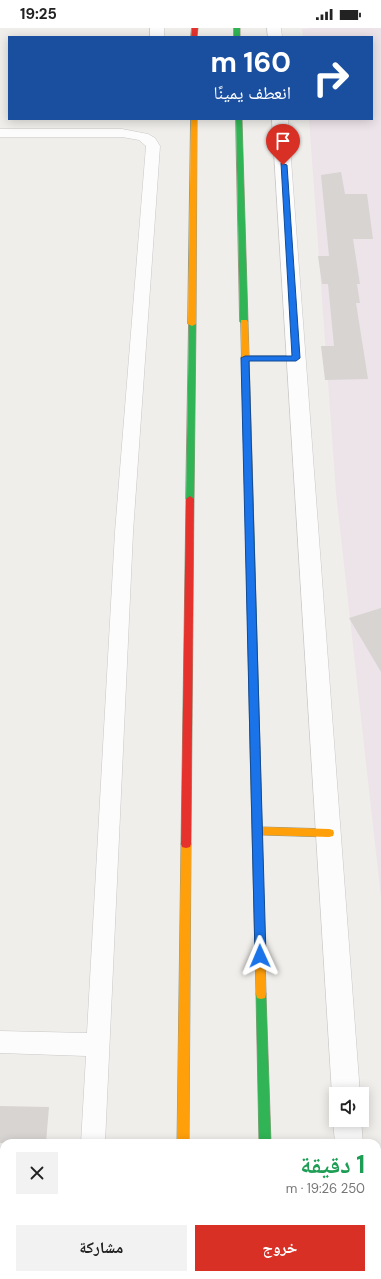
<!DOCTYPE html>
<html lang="ar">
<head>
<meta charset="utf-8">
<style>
  body { margin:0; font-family:"DM Sans","Noto Naskh Arabic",sans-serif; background:#f2f2f2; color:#222; direction:rtl; height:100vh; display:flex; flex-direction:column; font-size:15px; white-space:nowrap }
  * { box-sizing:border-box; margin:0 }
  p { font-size:13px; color:#767676 }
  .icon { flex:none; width:22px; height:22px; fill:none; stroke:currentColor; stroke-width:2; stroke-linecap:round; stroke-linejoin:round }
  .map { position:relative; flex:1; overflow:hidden; direction:ltr }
  .side { position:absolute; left:0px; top:1111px; width:381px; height:140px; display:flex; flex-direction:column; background:#fff; border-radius:12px 12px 0 0; box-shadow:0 2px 10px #0003; direction:rtl }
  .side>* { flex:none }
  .guide { position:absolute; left:8px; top:8px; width:365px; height:84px; border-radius:0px; box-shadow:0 2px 10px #0003; direction:rtl; background:#1a4fa0; color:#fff; overflow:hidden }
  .buttons { position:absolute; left:329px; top:1059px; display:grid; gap:8px }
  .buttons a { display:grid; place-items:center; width:40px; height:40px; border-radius:0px; background:#fff; box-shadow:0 2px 10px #0003; font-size:20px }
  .pin { position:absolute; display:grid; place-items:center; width:34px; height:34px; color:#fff; margin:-41px -17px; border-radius:50% 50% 50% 0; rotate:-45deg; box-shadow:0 0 4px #0007 }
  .pin .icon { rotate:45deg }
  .me { position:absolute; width:44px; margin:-22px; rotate:359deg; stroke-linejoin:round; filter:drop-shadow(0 0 3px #0008) }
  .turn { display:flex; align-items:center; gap:14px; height:84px; padding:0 16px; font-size:18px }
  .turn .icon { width:52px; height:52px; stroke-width:2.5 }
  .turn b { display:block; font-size:28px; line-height:34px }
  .round { display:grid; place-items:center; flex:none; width:42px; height:42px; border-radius:0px; background:#f2f2f2 }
  .headline { display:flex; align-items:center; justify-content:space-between; height:68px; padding:0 16px }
  h1 { font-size:24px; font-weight:700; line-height:30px; color:#1e9e55 }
  .primary-button { display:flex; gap:8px; margin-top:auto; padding:8px 16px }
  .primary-button a { flex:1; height:46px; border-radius:0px; background:#d93025; color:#fff; font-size:16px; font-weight:700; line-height:46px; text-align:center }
  .primary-button a+a { background:#f2f2f2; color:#222 }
  .status { display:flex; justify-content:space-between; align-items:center; height:28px; padding:0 20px; background:#fff; direction:ltr }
  .status svg { height:11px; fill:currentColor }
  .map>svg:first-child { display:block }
  .industrial { fill:#ede4e9 }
  .building { fill:#d7d4d2 }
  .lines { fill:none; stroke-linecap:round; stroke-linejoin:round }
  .lane-casing { stroke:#c9c8c7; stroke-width:1 }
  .street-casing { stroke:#c9c8c7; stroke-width:1 }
  .fast-casing { stroke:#999a82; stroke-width:1 }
  .slow-casing { stroke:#999a82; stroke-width:1 }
  .jam-casing { stroke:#999a82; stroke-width:1 }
  .lane { fill:#fdfcfc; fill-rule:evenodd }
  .street { fill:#fdfcfc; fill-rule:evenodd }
  .fast { fill:#30b455; fill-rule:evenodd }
  .slow { fill:#ff9f0a; fill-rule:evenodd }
  .jam { fill:#e5322d; fill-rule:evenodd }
  .route { fill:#1a73e8; stroke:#114b97 }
</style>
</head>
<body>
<div class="status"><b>19:25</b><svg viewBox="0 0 49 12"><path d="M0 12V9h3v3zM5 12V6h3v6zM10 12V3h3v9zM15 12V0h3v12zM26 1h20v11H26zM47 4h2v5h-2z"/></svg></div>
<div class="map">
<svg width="381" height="1251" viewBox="0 0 381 1251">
  <rect width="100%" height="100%" fill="#f0eeeb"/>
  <polygon class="industrial" points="313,0 381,0 381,870 336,465 309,91 372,91 372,9 303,9 302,1"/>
  <g class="building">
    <polygon points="341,144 345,166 367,166 373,211 353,211 360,256 357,256 360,275 356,275 368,351 325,352 321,318 334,318 328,256 322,256 318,228 329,228 321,147"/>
    <polygon points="381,580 381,644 349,590"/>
    <polygon points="0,1078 49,1079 46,1115 0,1115"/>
  </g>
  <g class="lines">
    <defs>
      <g id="lane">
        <polygon points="0,101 122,101 148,106 155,110 160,118 133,504 105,1115 81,1115 86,1028 0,1025 0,1003 87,1005 115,504 146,118 139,112 122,109 0,109"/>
        <rect x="73" y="1247" width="26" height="4"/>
      </g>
      <g id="street">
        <rect x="150" y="0" width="14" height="9"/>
        <polygon points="267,0 281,0 282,9 268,9"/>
        <polygon points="272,91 288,91 360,1066 336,1066 336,1075 332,1066"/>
        <polygon points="336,1085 336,1092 361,1092 363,1115 335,1115 333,1092"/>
        <rect x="343" y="1247" width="30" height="4"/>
      </g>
      <g id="fast">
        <rect x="234" y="0" width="6" height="9"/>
        <polygon points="236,91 242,91 248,294 244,296 240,294"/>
        <polygon points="189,294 192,294 196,296 194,471 190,474 186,471"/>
        <polygon points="242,328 296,328 300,330 296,332 245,332 241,330"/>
        <polygon points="249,463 253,466 260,720 258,723 255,724 252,723 250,720 245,466"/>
        <polygon points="261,961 265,962 266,966 271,1115 259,1115 256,966 257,962"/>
      </g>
      <g id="slow">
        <polygon points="191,91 197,91 196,296 192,298 188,296"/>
        <polygon points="241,292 247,292 248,294 253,466 249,469 245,466"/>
        <polygon points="255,716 258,717 260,720 262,799 329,801 333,802 334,805 333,808 329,809 262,807 266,966 265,970 261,971 257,970 256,966 250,720 252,717"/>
        <polygon points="186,812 190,813 191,816 189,1115 177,1115 181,816 182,813"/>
        <polygon points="176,1247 188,1247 187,1251 175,1251"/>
      </g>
      <g id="jam">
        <polygon points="192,0 198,0 197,9 191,9"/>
        <polygon points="190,468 194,471 191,816 190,819 186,820 182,819 181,816 186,471"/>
        <rect x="263" y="1247" width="12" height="4"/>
      </g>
    </defs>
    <use href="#lane" class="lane-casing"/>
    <use href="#street" class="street-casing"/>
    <use href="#fast" class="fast-casing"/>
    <use href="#slow" class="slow-casing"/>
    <use href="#jam" class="jam-casing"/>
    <use href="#lane" class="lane"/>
    <use href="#street" class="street"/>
    <use href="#fast" class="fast"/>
    <use href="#slow" class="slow"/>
    <use href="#jam" class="jam"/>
  </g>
  <polygon class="route" points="281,135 287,137 300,330 296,333 249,333 266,928 264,931 260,933 257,931 255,928 241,330 245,328 292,328"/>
</svg>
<div class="buttons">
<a><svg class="icon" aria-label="sound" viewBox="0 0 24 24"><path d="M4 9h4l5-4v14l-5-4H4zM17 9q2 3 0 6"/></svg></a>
</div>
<div class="pin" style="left:283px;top:137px;background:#d93025"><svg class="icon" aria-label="arrive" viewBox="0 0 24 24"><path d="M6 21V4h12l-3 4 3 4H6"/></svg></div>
<svg class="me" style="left:260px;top:928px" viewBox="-20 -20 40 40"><path d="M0-17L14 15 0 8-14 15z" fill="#1a73e8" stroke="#fff" stroke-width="4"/></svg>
<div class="guide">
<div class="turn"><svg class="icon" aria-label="right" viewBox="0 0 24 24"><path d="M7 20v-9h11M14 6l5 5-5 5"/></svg><div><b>160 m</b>انعطف يمينًا</div></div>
</div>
<section class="side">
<div class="headline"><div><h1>1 دقيقة</h1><p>250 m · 19:26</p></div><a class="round"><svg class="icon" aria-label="close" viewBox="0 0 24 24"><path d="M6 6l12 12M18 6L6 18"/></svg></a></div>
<div class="primary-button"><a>خروج</a><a>مشاركة</a></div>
</section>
</div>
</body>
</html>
